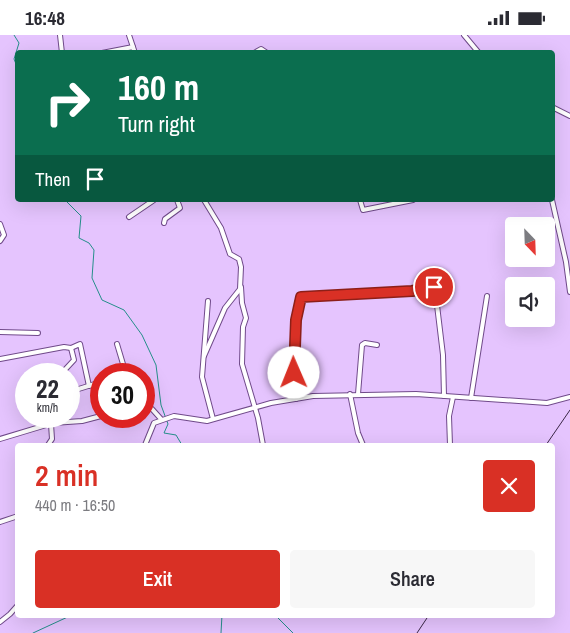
<!DOCTYPE html>
<html lang="en">
<head>
<meta charset="utf-8">
<style>
  body { margin:0; font-family:"Archivo Narrow",sans-serif; background:#f7f7f7; color:#2b2b33; height:100vh; display:flex; flex-direction:column; font-size:19px; white-space:nowrap }
  * { box-sizing:border-box; margin:0 }
  p { font-size:16px; color:#7c7c81 }
  .icon { flex:none; width:28px; height:28px; fill:none; stroke:currentColor; stroke-width:2; stroke-linecap:round; stroke-linejoin:round }
  .map { position:relative; flex:1; overflow:hidden }
  .drawer { position:absolute; left:15px; top:408px; width:540px; height:175px; display:flex; flex-direction:column; background:#fff; border-radius:5px; box-shadow:0 5px 20px #0002 }
  .drawer>* { flex:none }
  .guide { position:absolute; left:15px; top:15px; width:540px; height:152px; border-radius:5px; box-shadow:0 5px 20px #0002; background:#0b6e4f; color:#fff; overflow:hidden }
  .needle { width:32px; rotate:157deg }
  .buttons { position:absolute; left:505px; top:182px; display:grid; gap:10px }
  .buttons a { display:grid; place-items:center; width:50px; height:50px; border-radius:5px; background:#fff; box-shadow:0 5px 20px #0002; font-size:25px }
  .speed { position:absolute; left:15px; top:328px; display:flex; gap:10px; font-size:25px; font-weight:700; text-align:center }
  .speed>* { display:grid; place-content:center; width:65px; height:65px; border-radius:50%; background:#fff; box-shadow:0 5px 20px #0002; line-height:1 }
  .speed small { font-size:12px; font-weight:400 }
  .speed .limit { border:8px solid #d22; background:#fff; color:#111 }
  .pin { position:absolute; display:grid; place-items:center; width:42px; height:42px; color:#fff; margin:-21px; border:2px solid #fff; border-radius:50%; box-shadow:0 1px 5px #0007 }
  .me { position:absolute; width:55px; margin:-28px; rotate:359deg; stroke-linejoin:round; filter:drop-shadow(0 0 4px #0008) }
  .turn { display:flex; align-items:center; gap:18px; height:105px; padding:0 20px; font-size:22px }
  .turn .icon { width:65px; height:65px; stroke-width:2.5 }
  .turn b { display:block; font-size:35px; line-height:42px }
  .then { display:flex; align-items:center; height:48px; padding:0 20px; background:#0003; gap:10px; font-size:19px }
  .round { display:grid; place-items:center; flex:none; width:52px; height:52px; border-radius:5px; background:#f7f7f7 }
  .head { display:flex; align-items:center; justify-content:space-between; height:85px; padding:0 20px }
  h1 { font-size:30px; font-weight:600; line-height:38px; color:#d93025 }
  .cta { display:flex; gap:10px; margin-top:auto; padding:10px 20px }
  .cta a { flex:1; height:58px; border-radius:5px; background:#d93025; color:#fff; font-size:20px; font-weight:600; line-height:58px; text-align:center }
  .cta a+a { background:#f7f7f7; color:#2b2b33 }
  .status { display:flex; justify-content:space-between; align-items:center; height:35px; padding:0 25px; background:#fff; direction:ltr }
  .status svg { height:14px; fill:currentColor }
  .map>svg:first-child { display:block }
  .lines { fill:none; stroke-linecap:round; stroke-linejoin:round }
  .stream { stroke:#258f8a; stroke-width:1 }
  .minor-casing { stroke:#704a8a; stroke-width:6 }
  .minor { stroke:#fff; stroke-width:4 }
  .rail { stroke:#3b2847; stroke-width:1 }
  .route-casing { stroke:#8d1f18; stroke-width:12 }
  .route { stroke:#d93025; stroke-width:9 }
</style>
</head>
<body>
<div class="status"><b>16:48</b><svg viewBox="0 0 49 12"><path d="M0 12V9h3v3zM5 12V6h3v6zM10 12V3h3v9zM15 12V0h3v12zM26 1h20v11H26zM47 4h2v5h-2z"/></svg></div>
<div class="map">
<svg width="570" height="598" viewBox="0 0 570 598">
  <rect width="100%" height="100%" fill="#e5c4fe"/>
  <g class="lines">
    <g class="stream">
      <polyline points="14,0 19,8 14,24 18,34"/>
      <polyline points="65,165 81,181 79,203 89,208 94,215 92,243 102,265 124,275 142,300 156,330 161,370 168,389 164,398 176,400 182,410"/>
      <polyline points="90,580 99,580"/>
      <polyline points="275,580 293,598"/>
      <polyline points="33,598 72,580"/>
      <polyline points="221,598 222,580"/>
    </g>
    <defs>
      <g id="minor">
        <polyline points="60,0 62,18"/>
        <polyline points="129,0 135,18"/>
        <polyline points="464,0 479,18"/>
        <polyline points="102,18 133,12"/>
        <polyline points="254,18 261,14 267,18"/>
        <polyline points="552,72 570,81"/>
        <polyline points="204,165 221,193 230,219 239,224 241,232 240,254 225,273 204,321"/>
        <polyline points="360,165 363,175 413,165"/>
        <polyline points="552,165 566,227 570,257"/>
        <polyline points="129,182 154,165"/>
        <polyline points="164,188 165,184 180,173 177,165"/>
        <polyline points="0,189 4,200 0,206"/>
        <polyline points="433,237 443,320 444,361"/>
        <polyline points="241,252 242,268 246,283 243,292 242,329 258,383 263,410"/>
        <polyline points="208,266 202,342 213,384"/>
        <polyline points="0,297 38,298"/>
        <polyline points="117,309 126,339"/>
        <polyline points="0,324 64,312 71,313 80,309 89,351"/>
        <polyline points="61,339 74,325 71,313"/>
        <polyline points="69,357 101,347"/>
        <polyline points="350,359 358,398 363,410"/>
        <polyline points="358,359 362,310 365,308 377,310"/>
        <polyline points="471,363 487,261"/>
        <polyline points="296,364 294,324 301,262 412,256 434,252"/>
        <polyline points="144,373 152,374 161,384"/>
        <polyline points="0,404 53,388 82,386 101,381"/>
        <polyline points="48,410 52,404 51,389"/>
        <polyline points="145,410 154,388 174,381 207,386 271,368 313,361 416,359 547,368 570,362"/>
        <polyline points="450,410 449,381 453,362"/>
        <polyline points="0,487 18,481"/>
        <polyline points="0,587 10,579 18,570"/>
      </g>
    </defs>
    <use href="#minor" class="minor-casing"/>
    <use href="#minor" class="minor"/>
    <g class="rail">
      <polyline points="546,410 570,375"/>
      <polyline points="417,598 429,580"/>
    </g>
  </g>
  <g class="lines">
    <defs>
      <polyline id="route" points="294,338 296,285 301,262 412,256 434,252"/>
    </defs>
    <use href="#route" class="route-casing"/>
    <use href="#route" class="route"/>
  </g>
</svg>
<div class="buttons">
<a><svg class="needle" viewBox="-14 -14 28 28"><path d="M0-13l5 13h-10z" fill="#e53935"/><path d="M0 13l5-13h-10z" fill="#7c7c81"/></svg></a>
<a><svg class="icon" aria-label="sound" viewBox="0 0 24 24"><path d="M4 9h4l5-4v14l-5-4H4zM17 9q2 3 0 6"/></svg></a>
</div>
<div class="speed"><div>22<small>km/h</small></div><div class="limit">30</div></div>
<div class="pin" style="left:434px;top:252px;background:#d93025"><svg class="icon" aria-label="arrive" viewBox="0 0 24 24"><path d="M6 21V4h12l-3 4 3 4H6"/></svg></div>
<svg class="me" style="left:294px;top:338px" viewBox="-20 -20 40 40"><circle r="19" fill="#fff"/><path d="M0-13L10 11 0 6-10 11z" fill="#d93025"/></svg>
<div class="guide">
<div class="turn"><svg class="icon" aria-label="right" viewBox="0 0 24 24"><path d="M7 20v-9h11M14 6l5 5-5 5"/></svg><div><b>160 m</b>Turn right</div></div>
<div class="then">Then<svg class="icon" aria-label="arrive" viewBox="0 0 24 24"><path d="M6 21V4h12l-3 4 3 4H6"/></svg></div>
</div>
<section class="drawer">
<div class="head"><div><h1>2 min</h1><p>440 m · 16:50</p></div><a class="round" style="background:#d93025;color:#fff"><svg class="icon" aria-label="close" viewBox="0 0 24 24"><path d="M6 6l12 12M18 6L6 18"/></svg></a></div>
<div class="cta"><a>Exit</a><a>Share</a></div>
</section>
</div>
</body>
</html>
